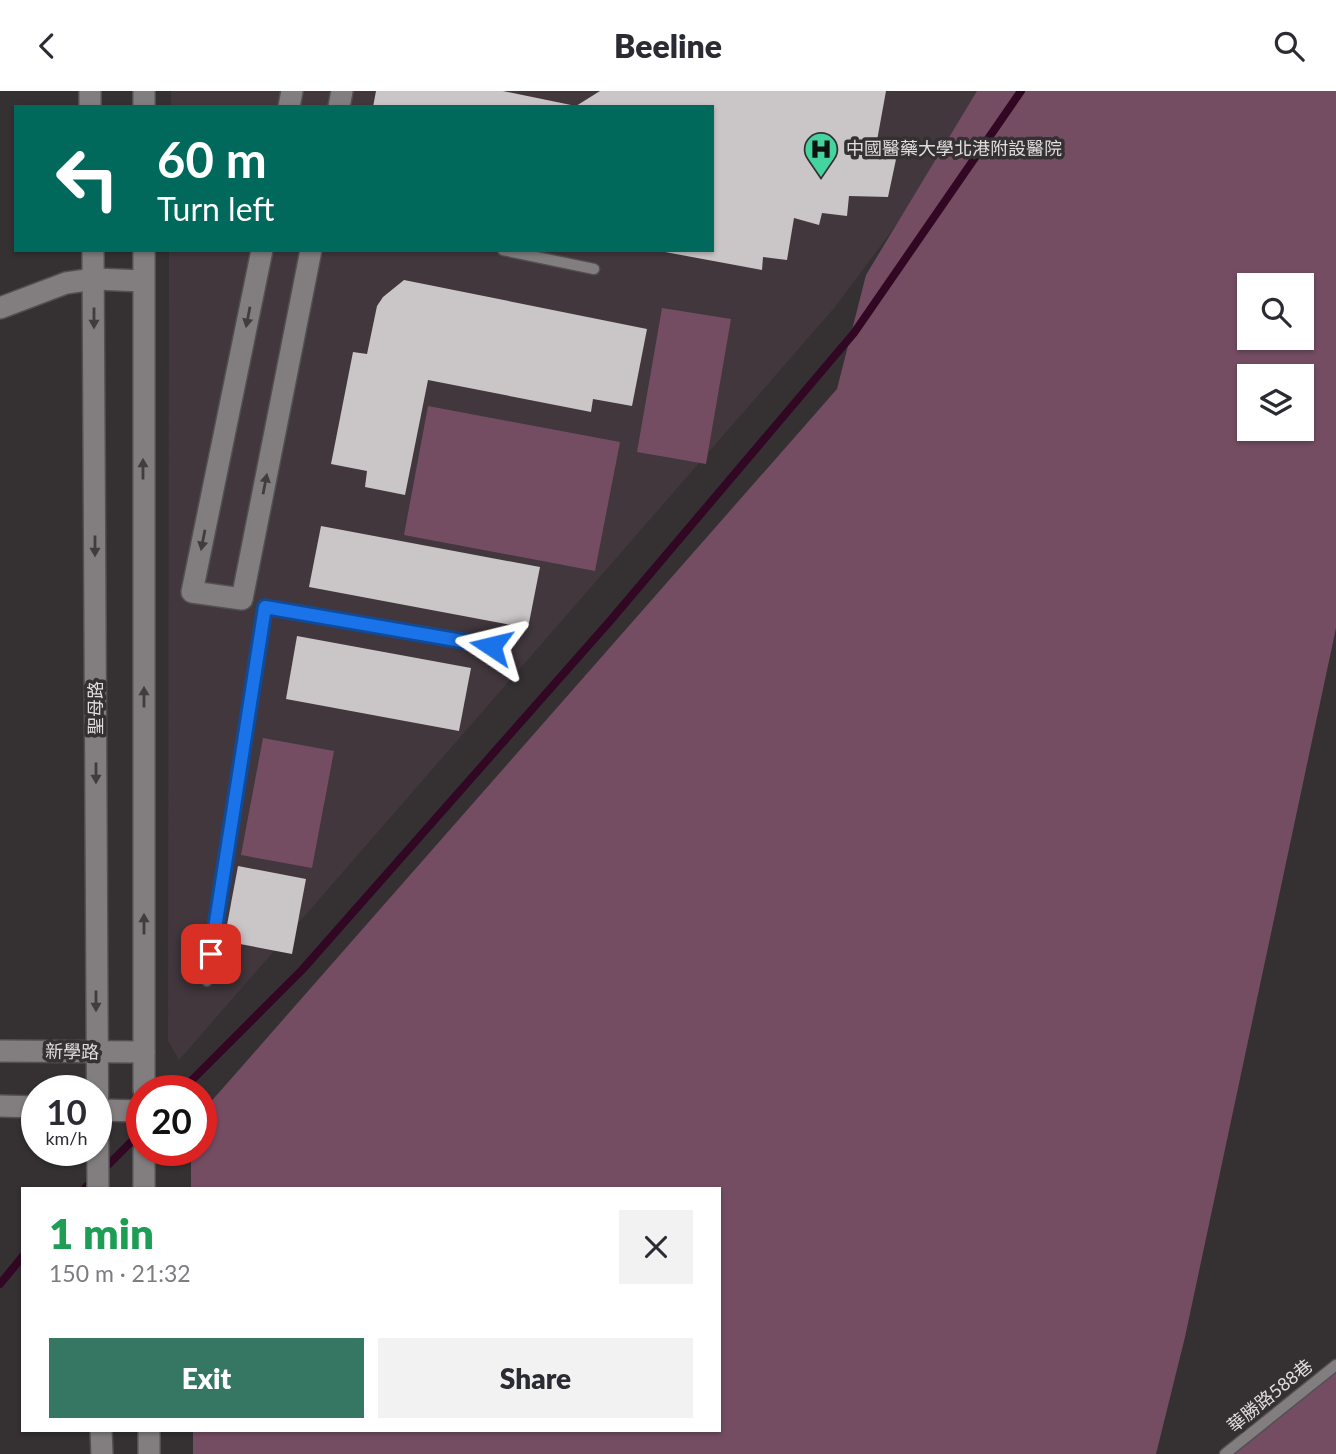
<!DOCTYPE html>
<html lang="en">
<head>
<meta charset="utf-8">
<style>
  body { margin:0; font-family:Lato,"Noto Sans TC",sans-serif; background:#f2f2f3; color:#2b2b33; height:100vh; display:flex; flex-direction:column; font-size:26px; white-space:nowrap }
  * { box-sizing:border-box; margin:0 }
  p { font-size:23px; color:#7c7c81 }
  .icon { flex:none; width:38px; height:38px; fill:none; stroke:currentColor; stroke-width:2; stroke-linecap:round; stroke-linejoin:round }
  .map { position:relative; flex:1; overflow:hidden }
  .panel { position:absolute; left:21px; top:1096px; width:700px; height:245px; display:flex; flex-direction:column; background:#fff; border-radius:0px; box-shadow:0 2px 5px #0004 }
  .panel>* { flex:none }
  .guide { position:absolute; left:14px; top:14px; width:700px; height:147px; border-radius:0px; box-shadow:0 2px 5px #0004; background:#00695c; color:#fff; overflow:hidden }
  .tools { position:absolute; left:1237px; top:182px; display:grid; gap:14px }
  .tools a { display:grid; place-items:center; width:77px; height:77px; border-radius:0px; background:#fff; box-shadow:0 2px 5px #0004; font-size:35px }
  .speed { position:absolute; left:21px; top:984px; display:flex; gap:14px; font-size:35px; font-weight:700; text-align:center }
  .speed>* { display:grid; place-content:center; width:91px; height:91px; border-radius:50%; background:#fff; box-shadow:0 2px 5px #0004; line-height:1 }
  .speed small { font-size:18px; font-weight:400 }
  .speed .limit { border:10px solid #d22; background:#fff; color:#111 }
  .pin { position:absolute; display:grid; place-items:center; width:60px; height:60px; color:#fff; margin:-30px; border-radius:14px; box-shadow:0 4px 10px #0006 }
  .me { position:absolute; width:77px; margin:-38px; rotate:280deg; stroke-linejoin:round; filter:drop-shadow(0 0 5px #0008) }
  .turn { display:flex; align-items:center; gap:24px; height:147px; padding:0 28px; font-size:32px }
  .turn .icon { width:91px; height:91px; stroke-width:2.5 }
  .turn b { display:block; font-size:49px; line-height:60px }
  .round { display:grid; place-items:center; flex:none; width:74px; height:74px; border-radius:0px; background:#f2f2f3 }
  .headline { display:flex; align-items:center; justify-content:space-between; height:119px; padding:0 28px }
  h1 { font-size:42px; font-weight:800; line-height:52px; color:#1e9e55 }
  .primary-button { display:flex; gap:14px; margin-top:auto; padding:14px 28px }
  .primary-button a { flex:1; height:80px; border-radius:0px; background:#367764; color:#fff; font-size:28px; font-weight:800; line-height:80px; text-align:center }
  .primary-button a+a { background:#f2f2f3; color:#2b2b33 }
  header { display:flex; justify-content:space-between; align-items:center; height:91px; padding:0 28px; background:#fff; font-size:32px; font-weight:800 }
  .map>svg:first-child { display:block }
  .built { fill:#41373d }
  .green { fill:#744d63; fill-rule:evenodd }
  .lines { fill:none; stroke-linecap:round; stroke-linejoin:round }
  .stream { stroke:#310723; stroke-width:8 }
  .building { fill:#cac5c7 }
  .lane-casing { stroke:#535052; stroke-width:13 }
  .street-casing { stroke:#535052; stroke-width:24 }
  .lane { stroke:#827e80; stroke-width:10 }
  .street { stroke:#827e80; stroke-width:21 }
  .oneway { fill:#413d3f }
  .route-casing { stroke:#114b97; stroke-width:18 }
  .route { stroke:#1a73e8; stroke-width:12 }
  .labels { text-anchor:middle; stroke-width:7; stroke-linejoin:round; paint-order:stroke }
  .poi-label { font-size:18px; fill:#dfddde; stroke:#353133; text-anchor:start }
  .street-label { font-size:18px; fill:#dfddde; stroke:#353133 }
</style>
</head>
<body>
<header><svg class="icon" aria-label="back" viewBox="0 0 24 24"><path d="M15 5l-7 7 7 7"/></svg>Beeline<svg class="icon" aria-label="search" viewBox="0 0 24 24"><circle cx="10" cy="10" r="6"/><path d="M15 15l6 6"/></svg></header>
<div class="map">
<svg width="1336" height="1363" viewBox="0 0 1336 1363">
  <rect width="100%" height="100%" fill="#353133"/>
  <polygon class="built" points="171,0 996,0 835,216 179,969 168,950 169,159 712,159 712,16 171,16"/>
  <g class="green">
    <path d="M977,0H1336V537L1185,1246L1156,1363H193V1339H719V1097H191V1059H201V1022L837,298L866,184ZM1250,194H1302V247H1250ZM1250,285H1302V338H1250Z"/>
    <polygon points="662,217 731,228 706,373 637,361"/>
    <polygon points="428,315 620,351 595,480 404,444"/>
    <polygon points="263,647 334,660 312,777 241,764"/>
    <polygon points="1336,1278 1336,1363 1221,1363"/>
  </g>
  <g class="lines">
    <g class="stream">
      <polyline points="182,999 302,879 610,530 854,242 1021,0"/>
      <polyline points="85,1097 142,1040"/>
      <polyline points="0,1193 23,1165"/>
    </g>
  </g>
  <g class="building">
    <polygon points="376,0 503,0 576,15 600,0 886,0 876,55 898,59 888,106 849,105 847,125 822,122 819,134 794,127 787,169 763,166 762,179 665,161 712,159 712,16 373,16"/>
    <polygon points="404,189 647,238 632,315 593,308 591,321 428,289 405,404 365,396 367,380 331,373 353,261 367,263 377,215 383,206"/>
    <polygon points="321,435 540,476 528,537 309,496"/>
    <polygon points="297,545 471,577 459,640 286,608"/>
    <polygon points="238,775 306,788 292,863 224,850"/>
  </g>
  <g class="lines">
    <defs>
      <g id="lane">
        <polyline points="503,159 594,178"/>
        <polyline points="207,890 265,516 491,555"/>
        <polyline points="1225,1363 1336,1274"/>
      </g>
      <g id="street">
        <polyline points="90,0 90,16"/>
        <polyline points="144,16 144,0"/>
        <polyline points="289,16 292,0"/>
        <polyline points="339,16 342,0"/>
        <polyline points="93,159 98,1097"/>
        <polyline points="144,159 144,999"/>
        <polyline points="262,159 192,501 242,508 311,159"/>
        <polyline points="0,217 66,192 94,188 143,190"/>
        <polyline points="0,960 144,961"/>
        <polyline points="0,1015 37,1016"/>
        <polyline points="96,1019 142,1020"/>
        <polyline points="144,1059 144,1097"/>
        <polyline points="101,1339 102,1363"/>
        <polyline points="149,1339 149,1363"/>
      </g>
    </defs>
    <use href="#lane" class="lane-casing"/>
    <use href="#street" class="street-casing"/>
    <use href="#lane" class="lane"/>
    <use href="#street" class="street"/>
  </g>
  <defs><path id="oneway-solid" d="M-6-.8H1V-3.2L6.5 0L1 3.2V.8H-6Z" transform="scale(1.75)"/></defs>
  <g class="oneway">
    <use href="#oneway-solid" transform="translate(248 226) rotate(101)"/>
    <use href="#oneway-solid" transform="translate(94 227) rotate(90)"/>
    <use href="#oneway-solid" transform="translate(143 378) rotate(-90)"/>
    <use href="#oneway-solid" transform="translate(265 393) rotate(-79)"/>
    <use href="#oneway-solid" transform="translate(203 449) rotate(101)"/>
    <use href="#oneway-solid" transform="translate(95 455) rotate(90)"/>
    <use href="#oneway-solid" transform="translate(144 606) rotate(-90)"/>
    <use href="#oneway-solid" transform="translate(96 682) rotate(90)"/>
    <use href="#oneway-solid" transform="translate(144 833) rotate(-90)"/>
    <use href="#oneway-solid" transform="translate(96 910) rotate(90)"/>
  </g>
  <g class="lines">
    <defs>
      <polyline id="route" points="211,863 265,516 491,555"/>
    </defs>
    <use href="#route" class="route-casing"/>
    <use href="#route" class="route"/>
  </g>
  <defs>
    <symbol id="hospital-pin" viewBox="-11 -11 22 30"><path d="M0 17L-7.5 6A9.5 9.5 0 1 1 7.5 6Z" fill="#43d4a0" stroke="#353133"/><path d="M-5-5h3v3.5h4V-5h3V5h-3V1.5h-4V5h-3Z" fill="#111"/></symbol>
  </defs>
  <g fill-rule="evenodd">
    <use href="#hospital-pin" x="802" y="39" width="38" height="52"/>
  </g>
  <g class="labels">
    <g class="poi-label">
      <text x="846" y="64">中國醫藥大學北港附設醫院</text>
    </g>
    <g class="street-label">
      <text transform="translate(96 617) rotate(-90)" y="6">聖母路</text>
      <text transform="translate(72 961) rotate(1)" y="6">新學路</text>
      <text transform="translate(1270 1305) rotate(-39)" y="6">華勝路588巷</text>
    </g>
  </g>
</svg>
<div class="tools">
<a><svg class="icon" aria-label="search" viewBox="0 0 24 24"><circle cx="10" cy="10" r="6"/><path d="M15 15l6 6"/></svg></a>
<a><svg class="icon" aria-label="layers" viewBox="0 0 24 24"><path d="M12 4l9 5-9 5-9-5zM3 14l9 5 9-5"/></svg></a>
</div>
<div class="speed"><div>10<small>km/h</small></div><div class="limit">20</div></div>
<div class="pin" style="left:211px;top:863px;background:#d93025"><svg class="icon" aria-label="arrive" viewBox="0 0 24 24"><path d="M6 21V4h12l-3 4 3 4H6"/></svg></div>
<svg class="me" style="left:491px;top:555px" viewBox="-20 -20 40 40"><path d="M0-17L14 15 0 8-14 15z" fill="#1a73e8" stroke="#fff" stroke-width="4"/></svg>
<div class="guide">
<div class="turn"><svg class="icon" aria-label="left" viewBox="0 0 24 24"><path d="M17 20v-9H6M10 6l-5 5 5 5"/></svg><div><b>60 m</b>Turn left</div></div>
</div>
<section class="panel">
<div class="headline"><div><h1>1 min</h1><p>150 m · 21:32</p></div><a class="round"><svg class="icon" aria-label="close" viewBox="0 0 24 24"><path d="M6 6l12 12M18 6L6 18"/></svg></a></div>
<div class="primary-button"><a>Exit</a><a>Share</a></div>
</section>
</div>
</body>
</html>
